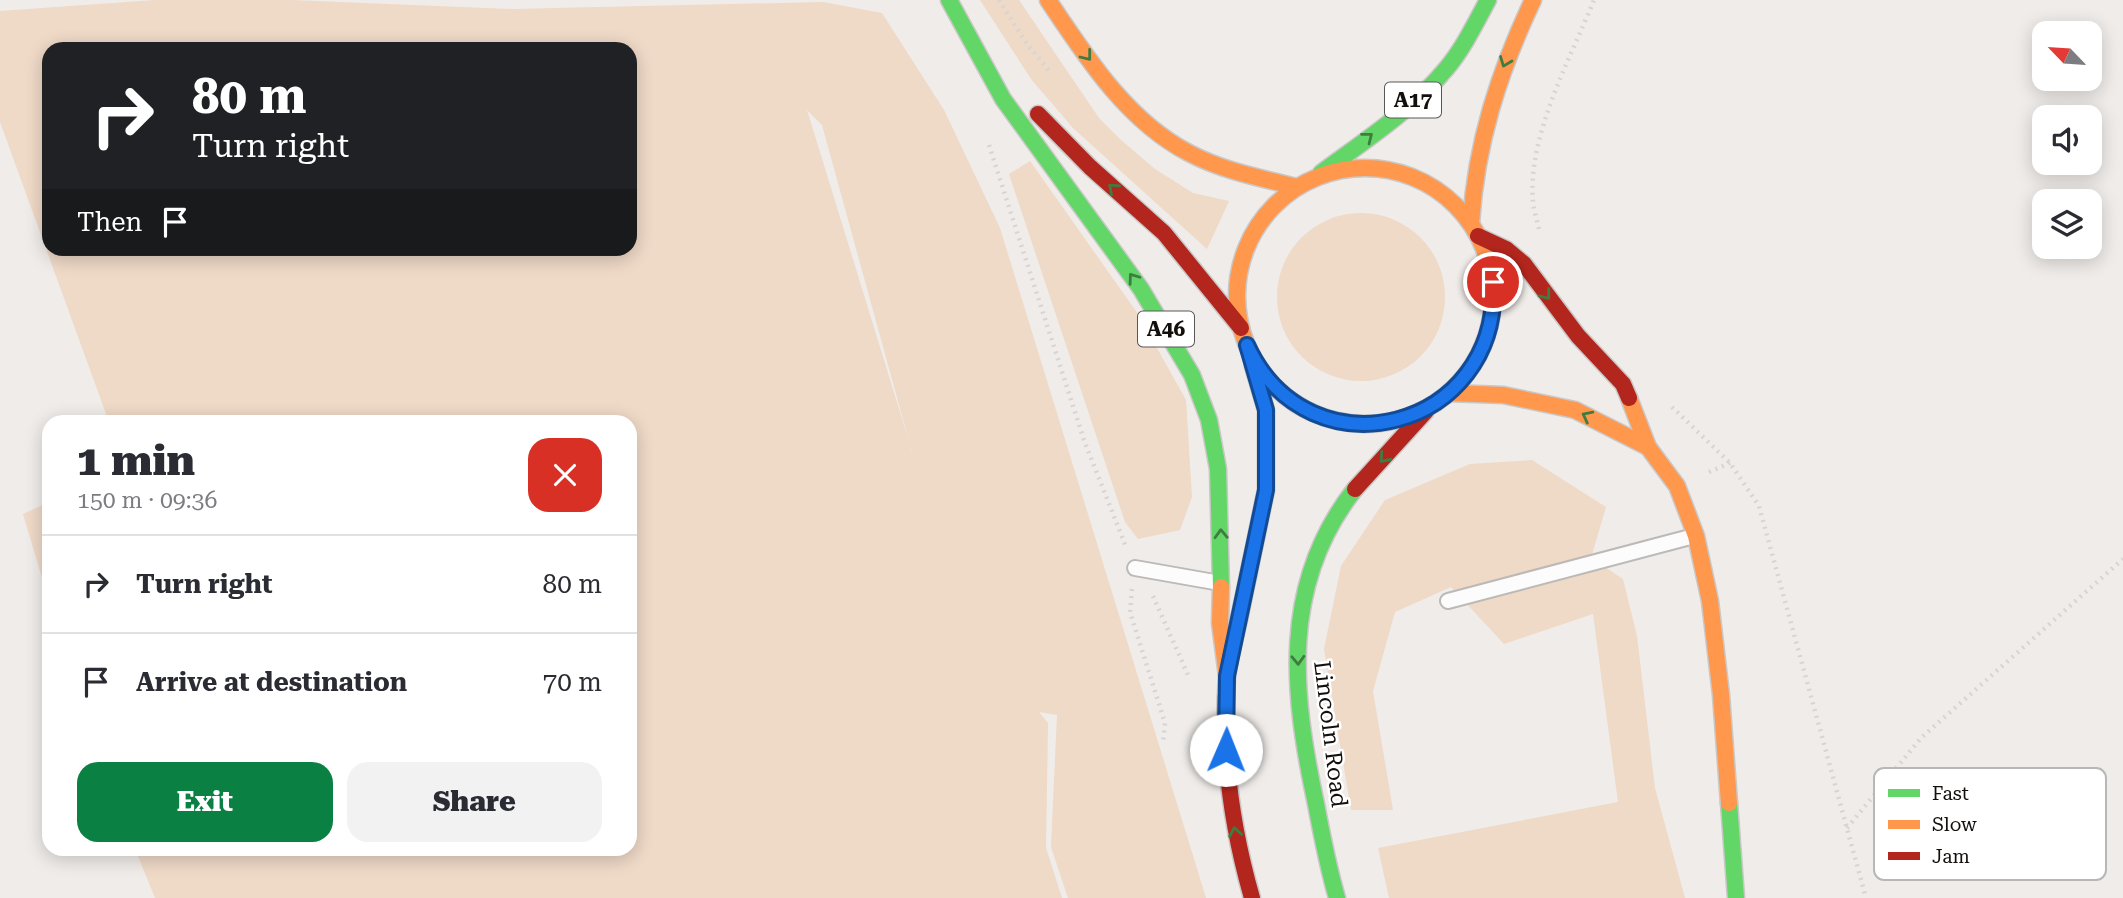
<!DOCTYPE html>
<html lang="en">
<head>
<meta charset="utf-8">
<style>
  body { margin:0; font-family:"Roboto Serif",serif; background:#f2f2f3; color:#2b2b33; height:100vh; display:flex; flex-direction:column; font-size:26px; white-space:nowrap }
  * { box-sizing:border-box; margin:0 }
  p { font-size:23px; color:#7c7c81 }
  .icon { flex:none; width:38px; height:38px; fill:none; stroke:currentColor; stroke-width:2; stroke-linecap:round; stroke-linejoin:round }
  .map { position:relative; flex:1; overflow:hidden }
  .sheet { position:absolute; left:42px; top:415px; width:595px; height:441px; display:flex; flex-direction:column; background:#fff; border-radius:21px; box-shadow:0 4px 18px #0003 }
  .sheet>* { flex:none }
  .guide { position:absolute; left:42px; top:42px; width:595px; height:214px; border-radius:21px; box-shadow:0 4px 18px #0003; background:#202124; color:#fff; overflow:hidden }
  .needle { width:46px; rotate:295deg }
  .buttons { position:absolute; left:2032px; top:21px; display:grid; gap:14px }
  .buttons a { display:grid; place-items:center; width:70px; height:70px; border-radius:14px; background:#fff; box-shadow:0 4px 18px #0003; font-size:35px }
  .pin { position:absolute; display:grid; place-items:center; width:60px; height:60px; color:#fff; margin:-30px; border:4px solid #fff; border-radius:50%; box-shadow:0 2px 7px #0007 }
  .me { position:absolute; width:77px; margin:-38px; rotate:1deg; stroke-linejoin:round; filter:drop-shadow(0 0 5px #0008) }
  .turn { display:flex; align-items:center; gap:24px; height:147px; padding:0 35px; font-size:32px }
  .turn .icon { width:91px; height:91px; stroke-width:2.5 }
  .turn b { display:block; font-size:49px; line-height:60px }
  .then { display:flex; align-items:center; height:66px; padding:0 35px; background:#0003; gap:14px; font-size:26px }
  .round { display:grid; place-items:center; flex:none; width:74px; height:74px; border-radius:21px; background:#f2f2f3 }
  .head { display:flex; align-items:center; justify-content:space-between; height:119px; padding:0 35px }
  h1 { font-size:42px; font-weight:800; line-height:52px }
  .cta { display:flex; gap:14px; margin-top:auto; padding:14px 35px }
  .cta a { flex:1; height:80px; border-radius:21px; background:#0b8043; color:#fff; font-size:28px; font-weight:800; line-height:80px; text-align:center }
  .cta a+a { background:#f2f2f3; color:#2b2b33 }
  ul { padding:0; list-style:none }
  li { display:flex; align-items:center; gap:21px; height:98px; padding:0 35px; border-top:2px solid #e1e1e2 }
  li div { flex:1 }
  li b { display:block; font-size:26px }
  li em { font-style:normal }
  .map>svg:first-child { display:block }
  .green { fill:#efd9c7; fill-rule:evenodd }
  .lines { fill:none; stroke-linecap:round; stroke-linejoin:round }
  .lane-casing { stroke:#bcb9b6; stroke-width:18 }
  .fast-casing { stroke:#cac8c7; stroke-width:19 }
  .slow-casing { stroke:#cac8c7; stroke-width:19 }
  .jam-casing { stroke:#cac8c7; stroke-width:19 }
  .path { stroke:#d6d5d4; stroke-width:4.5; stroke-dasharray:2 5; stroke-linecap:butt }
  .lane { stroke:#fdfcfc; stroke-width:14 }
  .fast { stroke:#63d668; stroke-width:16 }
  .slow { stroke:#ff974d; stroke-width:16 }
  .jam { stroke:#b3261e; stroke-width:16 }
  .oneway { stroke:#3f7c3f }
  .route-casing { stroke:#114b97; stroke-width:18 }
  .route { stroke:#1a73e8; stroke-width:12 }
  .labels { text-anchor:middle; stroke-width:5; stroke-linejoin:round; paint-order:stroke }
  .shield { fill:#fff; stroke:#595756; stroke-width:2 }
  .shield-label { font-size:21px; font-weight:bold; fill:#120f0d }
  .street-label { font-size:23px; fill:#120f0d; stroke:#fff }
  .key { fill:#fff; stroke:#b8b7b6; stroke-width:2 }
  .key-label { font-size:19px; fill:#120f0d }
</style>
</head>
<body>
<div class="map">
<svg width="2123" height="898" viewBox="0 0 2123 898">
  <rect width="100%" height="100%" fill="#f0ece9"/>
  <g class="green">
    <path d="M155,0H291L513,9L823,2L882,13L944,110L1000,228L1206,898H1068L1051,847L1057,715L1039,712L1048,723L1046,848L1062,898H155L135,849H630V422H109L0,122V11ZM49,49H630V248H49ZM807,110L822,125L912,452V451Z"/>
    <polygon points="980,0 1019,0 1099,118 1121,140 1155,169 1193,193 1229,201 1207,249 1073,128 1031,79"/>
    <polygon points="1030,161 1138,314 1186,400 1192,497 1180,530 1138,539 1125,522 1009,174"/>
    <circle cx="1361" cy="297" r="84"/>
    <polygon points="1532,460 1606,507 1591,558 1623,579 1637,636 1655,788 1685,898 1389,898 1378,848 1618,802 1593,614 1504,644 1451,587 1395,612 1373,691 1393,810 1351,810 1324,649 1341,566 1385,500 1470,464"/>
    <polygon points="49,502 49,601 23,514"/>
  </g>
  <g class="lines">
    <defs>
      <g id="lane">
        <polyline points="1135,568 1220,583"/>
        <polyline points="1448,601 1694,536"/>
      </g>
      <g id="fast">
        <polyline points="949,0 1003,99 1141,289 1192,375 1209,420 1218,469 1221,587"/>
        <path d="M1321,173C1364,141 1411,111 1446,69C1463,49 1475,24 1488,0"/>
        <polyline points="1239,619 1266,490 1266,410 1253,366"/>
        <polyline points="1729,803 1736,898"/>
        <path d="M1337,898C1328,867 1322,836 1316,804C1292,693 1280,584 1355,489"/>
      </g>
      <g id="slow">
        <path d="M1048,0C1086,57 1127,121 1189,153C1223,171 1261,178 1297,187"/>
        <circle cx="1365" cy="296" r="128"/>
        <path d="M1471,223C1476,143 1499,72 1533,0"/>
        <polyline points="1449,393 1503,395 1575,410 1648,447"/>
        <polyline points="1629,398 1648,447 1677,486 1696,536 1710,601 1721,695 1729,803"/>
        <polyline points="1221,587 1220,623 1227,676"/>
      </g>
      <g id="jam">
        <polyline points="1038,114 1090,167 1164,233 1241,328"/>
        <polyline points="1478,236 1506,249 1524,264 1578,336 1623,384 1629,398"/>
        <polyline points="1355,489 1426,411"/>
        <path d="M1239,619C1235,638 1229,658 1227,677C1221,751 1232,828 1252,898"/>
      </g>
    </defs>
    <use href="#lane" class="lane-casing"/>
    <use href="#fast" class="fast-casing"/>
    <use href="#slow" class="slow-casing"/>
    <use href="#jam" class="jam-casing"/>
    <g class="path">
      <polyline points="999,0 1027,44 1051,73"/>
      <polyline points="989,145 1084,440 1126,547"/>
      <path d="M1539,229C1537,220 1534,211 1533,202C1527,137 1570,59 1594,0"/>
      <polyline points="1672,407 1730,463 1759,506 1866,898"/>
      <polyline points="1709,472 1730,463"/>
      <polyline points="1132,589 1130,612 1165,723 1163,743"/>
      <polyline points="1153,596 1188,675"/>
      <polyline points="1847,828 1921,738 2123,559"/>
    </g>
    <use href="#lane" class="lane"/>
    <use href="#fast" class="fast"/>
    <use href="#slow" class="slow"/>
    <use href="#jam" class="jam"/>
  </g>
  <defs><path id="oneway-chevron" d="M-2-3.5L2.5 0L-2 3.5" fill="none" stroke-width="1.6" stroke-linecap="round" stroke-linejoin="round" transform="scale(1.75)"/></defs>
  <g class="oneway">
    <use href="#oneway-chevron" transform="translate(1087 56) rotate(52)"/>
    <use href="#oneway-chevron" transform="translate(1505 62) rotate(111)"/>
    <use href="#oneway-chevron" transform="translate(1368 137) rotate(-38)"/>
    <use href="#oneway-chevron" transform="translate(1113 188) rotate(-138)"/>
    <use href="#oneway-chevron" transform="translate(1133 278) rotate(-126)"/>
    <use href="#oneway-chevron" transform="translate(1546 295) rotate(53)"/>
    <use href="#oneway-chevron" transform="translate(1587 416) rotate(-153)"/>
    <use href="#oneway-chevron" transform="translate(1384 458) rotate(132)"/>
    <use href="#oneway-chevron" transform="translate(1221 534) rotate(-92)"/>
    <use href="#oneway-chevron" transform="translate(1298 660) rotate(88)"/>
    <use href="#oneway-chevron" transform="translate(1235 832) rotate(-100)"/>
  </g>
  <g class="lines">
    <defs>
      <path id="route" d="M1226,750L1227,676L1266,490V410L1247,345C1309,480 1502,430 1493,282"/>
    </defs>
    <use href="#route" class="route-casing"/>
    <use href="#route" class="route"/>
  </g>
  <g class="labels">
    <g class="shield">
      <rect x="1385" y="82.5" width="56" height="35" rx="5"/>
      <rect x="1138" y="311.5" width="56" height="35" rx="5"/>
    </g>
    <g class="shield-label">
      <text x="1413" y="107">A17</text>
      <text x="1166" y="336">A46</text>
    </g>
    <g class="street-label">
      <text transform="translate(1331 734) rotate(83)" y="8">Lincoln Road</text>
    </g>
  </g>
  <rect x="1874" y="768" width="232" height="112" rx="10" class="key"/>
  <rect x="1888" y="789" width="32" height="8" fill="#63d668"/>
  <rect x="1888" y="820" width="32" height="9" fill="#ff974d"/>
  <rect x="1888" y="852" width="32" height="8" fill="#b3261e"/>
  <g class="key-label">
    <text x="1932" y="800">Fast</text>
    <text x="1932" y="831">Slow</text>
    <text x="1932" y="863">Jam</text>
  </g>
</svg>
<div class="buttons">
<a><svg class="needle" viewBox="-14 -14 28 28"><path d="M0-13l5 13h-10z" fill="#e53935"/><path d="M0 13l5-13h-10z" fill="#7c7c81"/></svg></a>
<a><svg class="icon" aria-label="sound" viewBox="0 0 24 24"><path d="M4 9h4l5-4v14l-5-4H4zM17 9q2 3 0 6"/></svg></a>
<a><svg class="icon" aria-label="layers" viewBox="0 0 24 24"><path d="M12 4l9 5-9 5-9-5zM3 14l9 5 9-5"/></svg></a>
</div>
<div class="pin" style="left:1493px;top:282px;background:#d93025"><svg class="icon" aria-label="arrive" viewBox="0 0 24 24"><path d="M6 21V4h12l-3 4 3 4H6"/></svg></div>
<svg class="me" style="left:1226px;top:750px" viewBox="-20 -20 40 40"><circle r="19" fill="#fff"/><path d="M0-13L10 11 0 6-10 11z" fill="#1a73e8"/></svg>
<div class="guide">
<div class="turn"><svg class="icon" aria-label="right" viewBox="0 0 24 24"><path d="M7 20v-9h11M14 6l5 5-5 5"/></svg><div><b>80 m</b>Turn right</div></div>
<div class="then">Then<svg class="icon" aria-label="arrive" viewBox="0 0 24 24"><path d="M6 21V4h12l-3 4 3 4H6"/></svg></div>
</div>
<section class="sheet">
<div class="head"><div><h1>1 min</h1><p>150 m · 09:36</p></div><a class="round" style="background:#d93025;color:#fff"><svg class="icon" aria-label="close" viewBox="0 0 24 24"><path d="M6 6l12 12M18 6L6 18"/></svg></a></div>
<ul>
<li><svg class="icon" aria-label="right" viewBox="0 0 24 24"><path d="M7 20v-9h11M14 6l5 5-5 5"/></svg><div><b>Turn right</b></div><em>80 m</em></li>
<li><svg class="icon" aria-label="arrive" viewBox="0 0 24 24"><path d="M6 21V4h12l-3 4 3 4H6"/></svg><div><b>Arrive at destination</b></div><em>70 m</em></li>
</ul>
<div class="cta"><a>Exit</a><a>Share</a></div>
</section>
</div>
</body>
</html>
